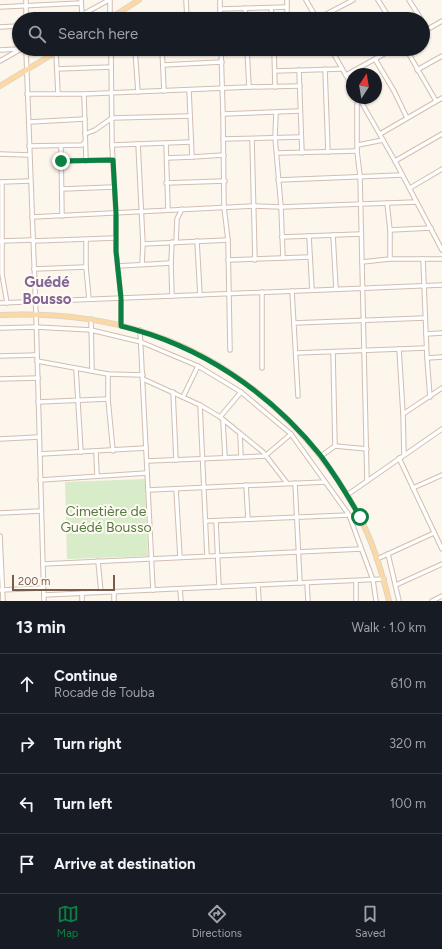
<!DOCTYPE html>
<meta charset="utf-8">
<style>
:root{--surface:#171b24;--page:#242831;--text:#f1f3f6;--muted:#9ea1a6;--line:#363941;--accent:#0b8043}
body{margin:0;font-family:Figtree,sans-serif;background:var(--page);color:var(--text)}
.compass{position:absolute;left:346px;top:68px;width:36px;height:36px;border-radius:50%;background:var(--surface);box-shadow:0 1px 3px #0004;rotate:12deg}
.scale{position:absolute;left:12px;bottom:10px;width:103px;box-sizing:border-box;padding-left:4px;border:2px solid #7a5c4d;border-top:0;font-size:11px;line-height:14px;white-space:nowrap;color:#7a5c4d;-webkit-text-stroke:3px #fffaf3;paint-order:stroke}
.stop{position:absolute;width:12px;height:12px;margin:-9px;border:3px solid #0b8043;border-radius:50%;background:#fff}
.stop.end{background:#0b8043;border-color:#fff;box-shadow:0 1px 4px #0008}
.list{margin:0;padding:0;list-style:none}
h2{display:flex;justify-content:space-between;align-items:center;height:52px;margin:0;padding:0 16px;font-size:17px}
h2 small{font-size:13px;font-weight:400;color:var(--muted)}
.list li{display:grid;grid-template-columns:26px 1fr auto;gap:12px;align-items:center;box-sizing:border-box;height:60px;padding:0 16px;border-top:1px solid var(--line)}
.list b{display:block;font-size:15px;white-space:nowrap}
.list p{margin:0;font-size:13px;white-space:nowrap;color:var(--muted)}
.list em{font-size:13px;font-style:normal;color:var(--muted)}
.icon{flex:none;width:22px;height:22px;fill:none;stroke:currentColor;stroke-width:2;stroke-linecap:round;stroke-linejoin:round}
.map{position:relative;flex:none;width:442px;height:601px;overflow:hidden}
.search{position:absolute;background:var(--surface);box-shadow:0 1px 3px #0004;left:12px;right:12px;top:12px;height:44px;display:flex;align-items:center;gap:10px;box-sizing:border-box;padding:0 14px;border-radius:22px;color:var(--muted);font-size:15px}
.sheet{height:292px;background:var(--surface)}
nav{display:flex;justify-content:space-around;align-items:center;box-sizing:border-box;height:56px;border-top:1px solid var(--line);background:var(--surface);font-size:11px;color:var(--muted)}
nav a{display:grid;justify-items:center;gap:2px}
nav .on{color:var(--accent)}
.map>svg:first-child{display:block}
</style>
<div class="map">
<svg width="442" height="601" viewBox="0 0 442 601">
<rect width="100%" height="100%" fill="#fdf6ec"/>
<path fill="#d8ecc9" d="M145 479 148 556 67 559 65 482Z"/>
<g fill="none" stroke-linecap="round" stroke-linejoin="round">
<defs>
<g id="minor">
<path d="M26 0V19"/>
<path d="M81 0 82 14"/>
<path d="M110 0V19"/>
<path d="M186 0 187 19"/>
<path d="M220 0V19"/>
<path d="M287 0V19"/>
<path d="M306 0 317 19"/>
<path d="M378 0 390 19"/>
<path d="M409 0 421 19"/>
<path d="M0 7 81 3"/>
<path d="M245 8 246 19"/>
<path d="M271 8 272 19"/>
<path d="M220 9 287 7"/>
<path d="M113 17 187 16"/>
<path d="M74 19 109 0"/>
<path d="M317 19 353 0"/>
<path d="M423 23 427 30"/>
<path d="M0 27 19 26"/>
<path d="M423 32 442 21"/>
<path d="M26 49 36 315 44 601"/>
<path d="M111 49 112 145 116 213V251L121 298V326"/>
<path d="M135 49 138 92"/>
<path d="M162 49 164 91"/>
<path d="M221 49 223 114 224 207 228 240 230 350"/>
<path d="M247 49 249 87"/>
<path d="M274 49 275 87"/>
<path d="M331 49 352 86"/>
<path d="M406 49 436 101"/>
<path d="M0 50 19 49"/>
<path d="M274 50 282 49"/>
<path d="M56 52 58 94"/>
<path d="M375 59 394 91 407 118"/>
<path d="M0 61 21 49"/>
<path d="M163 65 222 62"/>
<path d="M57 69 111 67"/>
<path d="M325 69 328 152"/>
<path d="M299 70 302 153"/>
<path d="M417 70 442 56"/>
<path d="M275 71 342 69"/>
<path d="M346 75 393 49"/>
<path d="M189 90 192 157 224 155"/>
<path d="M27 94H84L249 87 300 86"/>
<path d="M84 94 86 161"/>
<path d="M359 98 395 161 442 250"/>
<path d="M359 99 357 104V151L360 176 367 481"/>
<path d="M276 113 275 137 281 207 283 258"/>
<path d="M223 114 300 111"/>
<path d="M29 122 85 119"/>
<path d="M85 134 95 130 112 118 190 116"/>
<path d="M380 134 442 98"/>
<path d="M223 139 301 137"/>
<path d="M252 139 255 260"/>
<path d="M166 143 168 210"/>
<path d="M138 144 143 244 142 264"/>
<path d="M112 145 191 142"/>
<path d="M358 145 383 140"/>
<path d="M29 146 82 145 84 143"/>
<path d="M61 146 62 216"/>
<path d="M277 153 357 151"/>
<path d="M0 154 29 155"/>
<path d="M167 158 192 157"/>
<path d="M61 161 113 160"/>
<path d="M395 161 442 134"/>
<path d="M278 180 402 175"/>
<path d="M1 182 30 181"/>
<path d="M2 182V274L7 303"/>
<path d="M166 183 225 181"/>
<path d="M410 188 442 169"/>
<path d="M62 189 114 187"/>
<path d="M387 203 390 230V259"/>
<path d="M32 217 254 206 281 207 416 202"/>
<path d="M390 230 431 228"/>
<path d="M333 235 336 289"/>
<path d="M309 236 312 290"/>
<path d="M282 237 361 234"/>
<path d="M86 240V267L89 299"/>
<path d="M0 241 33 240"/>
<path d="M33 241 116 238"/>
<path d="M197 241 200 295"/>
<path d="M172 242 171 263 172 296"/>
<path d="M176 242 177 219 182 209"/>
<path d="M143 244 228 240"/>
<path d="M423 259 427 358 430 397"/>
<path d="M228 260 310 257"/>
<path d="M362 262 390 259H442"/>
<path d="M118 266 171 263"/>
<path d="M34 269 86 267"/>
<path d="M292 291 298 396"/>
<path d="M0 303 442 285"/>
<path d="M91 319 92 371"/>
<path d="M294 323 425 318"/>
<path d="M0 328 36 327 91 330 141 342 198 366 241 392 291 434 349 515 373 580 376 601"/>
<path d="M140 330 153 590"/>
<path d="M426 334 442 333"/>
<path d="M399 349 403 414 404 455"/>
<path d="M333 352 335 446"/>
<path d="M296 353 426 348"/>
<path d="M0 356 37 355"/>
<path d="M427 358 442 357"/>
<path d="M37 361 108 374 143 375"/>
<path d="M262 368V292"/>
<path d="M76 369 81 452"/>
<path d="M108 374V399L113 451"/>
<path d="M0 379 38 378"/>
<path d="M143 379 200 405 220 417 263 452 287 483"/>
<path d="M173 392 176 460"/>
<path d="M183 397 198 366"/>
<path d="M38 402 108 399"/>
<path d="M200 405 207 556"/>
<path d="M403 414 442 388"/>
<path d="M220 417 241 392"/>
<path d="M223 421 225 457"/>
<path d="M240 434 241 457"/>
<path d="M0 439 39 437"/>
<path d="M96 452 97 476"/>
<path d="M40 454 146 448"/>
<path d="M321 456 335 446 367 449"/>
<path d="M399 458 442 549"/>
<path d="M147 461 265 456 291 434"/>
<path d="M40 480 147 473"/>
<path d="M295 483 300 583"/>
<path d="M246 485 248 519"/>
<path d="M413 488 442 475"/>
<path d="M176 489 180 557"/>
<path d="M148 490 325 482"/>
<path d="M347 495 442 429"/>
<path d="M0 513 41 511"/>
<path d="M206 521 349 515"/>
<path d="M216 521 219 587"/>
<path d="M0 536 3 601"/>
<path d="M388 554 399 601"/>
<path d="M377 559 434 533"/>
<path d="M98 561 101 592"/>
<path d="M43 564 361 549"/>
<path d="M356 581V601"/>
<path d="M307 583 308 601"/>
<path d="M258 585 259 601"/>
<path d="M396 585 442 564"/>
<path d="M180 589 181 601"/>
<path d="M1 590 43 588"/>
<path d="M114 592V601"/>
<path d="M82 593V601"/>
<path d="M44 595 384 579"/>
<path d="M432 601 442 596"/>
</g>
<g id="major">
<path d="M109 19 139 0"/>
<path d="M0 86 61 49"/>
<path d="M0 315C48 313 95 317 141 331 234 358 314 430 359 516 373 542 382 572 389 601"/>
</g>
</defs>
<use href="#minor" stroke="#d1beb0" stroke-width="5.5"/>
<use href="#major" stroke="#dad1cd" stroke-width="6"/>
<use href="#minor" stroke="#fff" stroke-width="3.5"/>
<use href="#major" stroke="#fbd9a5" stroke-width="4.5"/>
</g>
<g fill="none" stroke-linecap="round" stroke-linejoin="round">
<path stroke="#0b8043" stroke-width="5" d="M61 161 113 160 116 213V251L121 298V326C200 345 270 392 321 456 335 475 348 496 360 517"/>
</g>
<g text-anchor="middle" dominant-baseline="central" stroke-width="4" stroke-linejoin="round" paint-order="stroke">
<g font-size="14" fill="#537a41" stroke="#fffaf3">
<text x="106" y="511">Cimetière de<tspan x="106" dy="16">Guédé Bousso</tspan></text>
</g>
<g font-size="15" font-weight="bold" fill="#846695" stroke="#fffaf3">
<text x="47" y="282">Guédé<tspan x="47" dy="17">Bousso</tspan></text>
</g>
</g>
</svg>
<svg class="compass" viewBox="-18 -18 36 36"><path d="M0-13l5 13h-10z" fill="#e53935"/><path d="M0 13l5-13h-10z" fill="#9ea1a6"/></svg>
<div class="scale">200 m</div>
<div class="stop" style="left:360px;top:517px"></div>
<div class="stop end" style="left:61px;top:161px"></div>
<div class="search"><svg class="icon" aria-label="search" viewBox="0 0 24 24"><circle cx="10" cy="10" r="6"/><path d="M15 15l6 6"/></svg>Search here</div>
</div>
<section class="sheet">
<h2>13 min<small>Walk · 1.0 km</small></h2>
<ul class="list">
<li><svg class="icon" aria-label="ahead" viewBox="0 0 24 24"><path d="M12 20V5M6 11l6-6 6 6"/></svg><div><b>Continue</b><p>Rocade de Touba</p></div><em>610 m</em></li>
<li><svg class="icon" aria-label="right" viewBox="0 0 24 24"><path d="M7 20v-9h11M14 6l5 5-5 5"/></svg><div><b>Turn right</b></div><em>320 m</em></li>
<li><svg class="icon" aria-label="left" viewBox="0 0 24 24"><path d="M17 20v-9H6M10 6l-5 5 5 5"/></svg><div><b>Turn left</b></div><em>100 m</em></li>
<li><svg class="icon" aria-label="arrive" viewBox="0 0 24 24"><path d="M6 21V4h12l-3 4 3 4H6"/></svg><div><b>Arrive at destination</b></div></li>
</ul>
</section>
<nav>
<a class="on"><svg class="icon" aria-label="map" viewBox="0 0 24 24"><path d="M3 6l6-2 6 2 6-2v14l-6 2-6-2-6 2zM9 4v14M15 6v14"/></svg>Map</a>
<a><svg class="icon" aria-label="directions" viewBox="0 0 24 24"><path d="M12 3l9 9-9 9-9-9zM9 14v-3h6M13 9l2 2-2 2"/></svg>Directions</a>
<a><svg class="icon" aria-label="saved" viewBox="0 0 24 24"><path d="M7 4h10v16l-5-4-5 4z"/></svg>Saved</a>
</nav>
